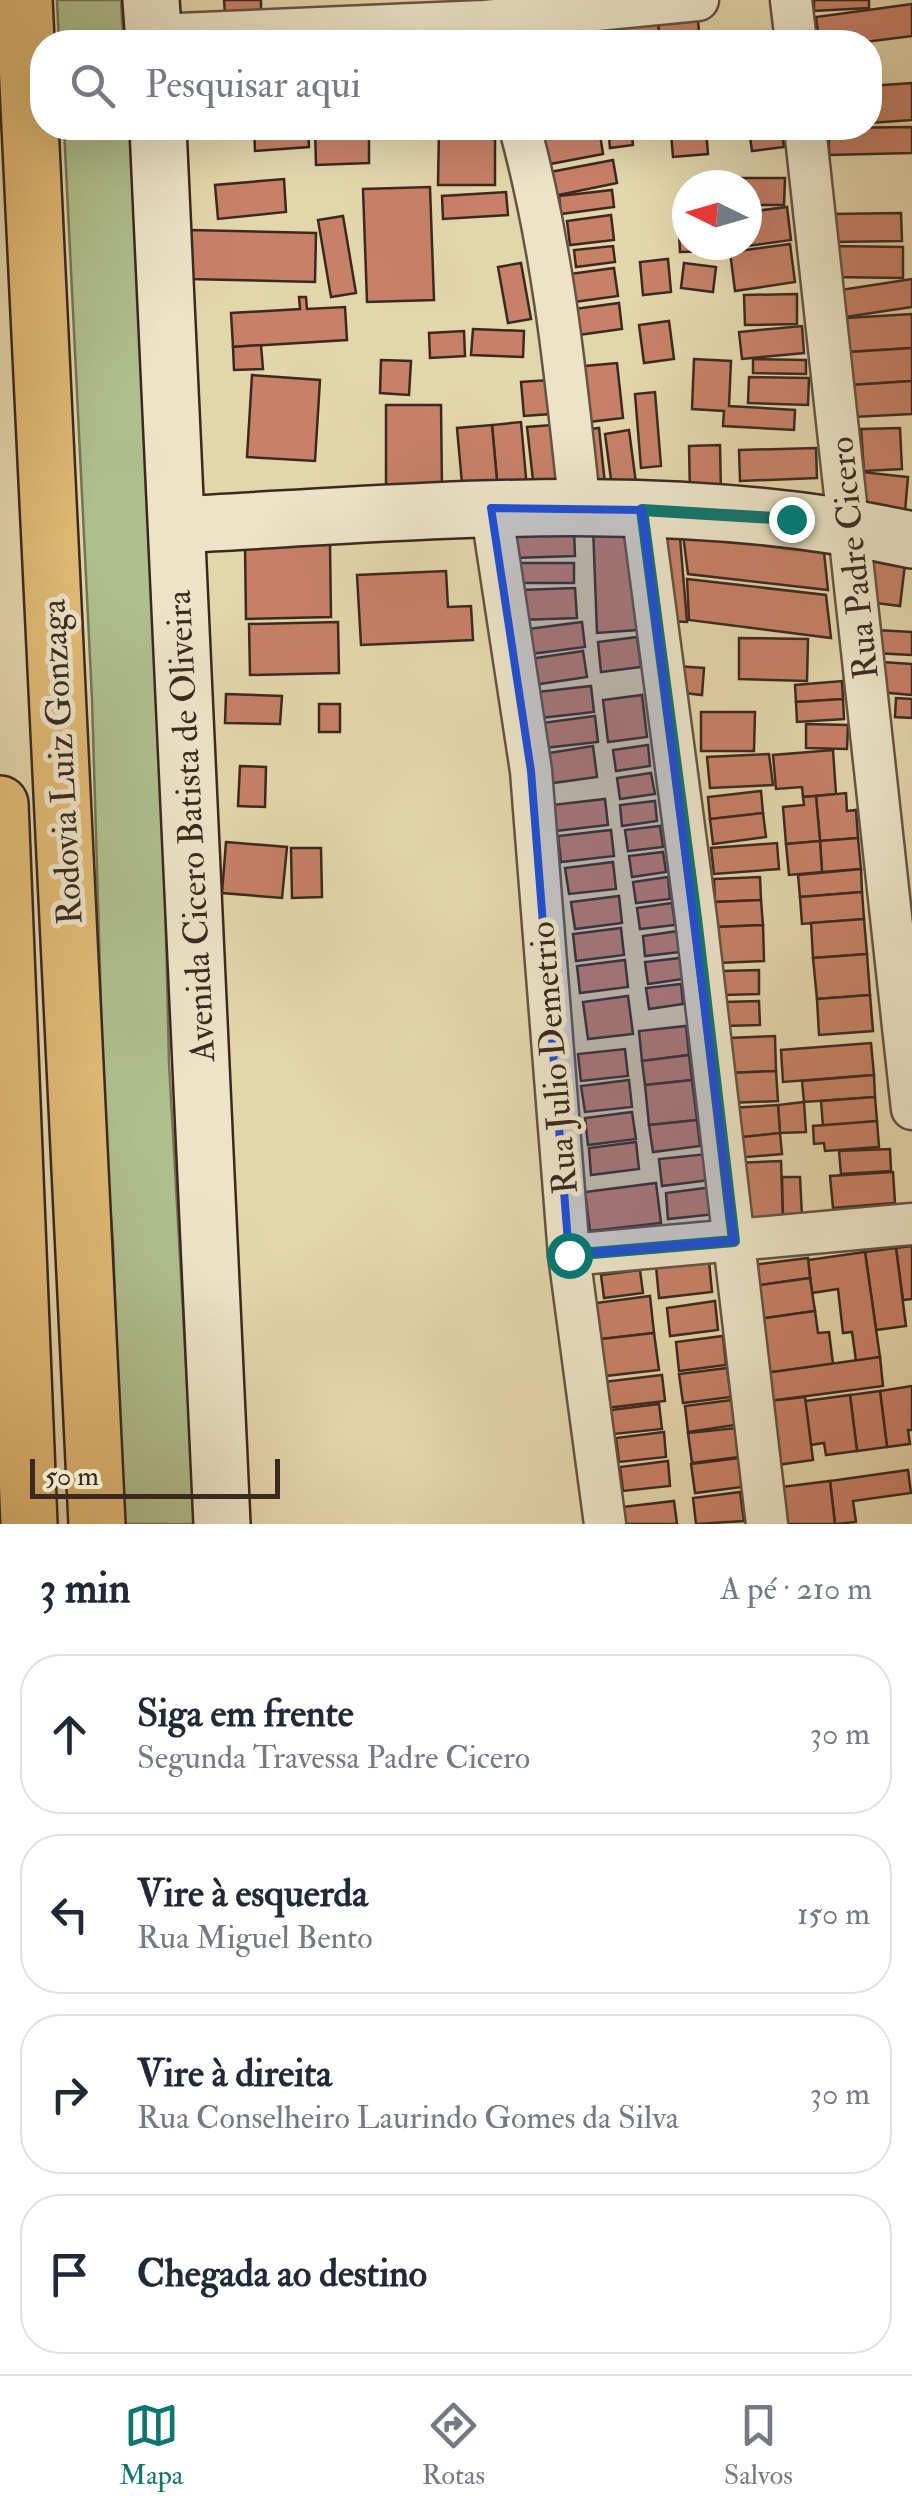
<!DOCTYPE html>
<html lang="pt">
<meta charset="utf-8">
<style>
:root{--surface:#fff;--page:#f2f2f3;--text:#1f2937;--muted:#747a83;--line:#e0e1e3;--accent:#0f766e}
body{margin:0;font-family:"IM FELL Double Pica",serif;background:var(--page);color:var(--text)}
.compass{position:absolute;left:672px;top:170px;width:90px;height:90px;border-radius:50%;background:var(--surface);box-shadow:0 10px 40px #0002;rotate:275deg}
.scale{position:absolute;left:30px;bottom:25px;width:250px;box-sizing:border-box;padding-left:10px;border:5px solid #3b2920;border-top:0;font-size:28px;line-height:35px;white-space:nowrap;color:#3b2920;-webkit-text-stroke:8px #ede4c8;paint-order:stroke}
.stop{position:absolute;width:30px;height:30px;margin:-22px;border:8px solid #0f766e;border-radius:50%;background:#fff}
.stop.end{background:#0f766e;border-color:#fff;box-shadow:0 2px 10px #0008}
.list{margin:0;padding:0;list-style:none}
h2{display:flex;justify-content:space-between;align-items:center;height:130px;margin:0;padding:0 40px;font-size:42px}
h2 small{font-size:32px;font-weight:400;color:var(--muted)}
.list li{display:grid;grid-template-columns:65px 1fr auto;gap:30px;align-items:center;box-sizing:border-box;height:160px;margin:0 20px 20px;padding:0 20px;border:2px solid var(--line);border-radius:40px}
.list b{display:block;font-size:38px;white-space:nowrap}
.list p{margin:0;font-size:32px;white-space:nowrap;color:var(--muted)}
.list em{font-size:32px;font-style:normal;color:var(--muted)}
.icon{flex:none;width:55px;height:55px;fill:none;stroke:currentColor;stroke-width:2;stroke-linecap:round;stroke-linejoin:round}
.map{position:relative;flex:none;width:912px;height:1524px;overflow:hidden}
.search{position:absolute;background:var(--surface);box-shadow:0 10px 40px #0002;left:30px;right:30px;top:30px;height:110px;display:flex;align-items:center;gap:25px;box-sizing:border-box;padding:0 35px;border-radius:40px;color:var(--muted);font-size:38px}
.sheet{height:850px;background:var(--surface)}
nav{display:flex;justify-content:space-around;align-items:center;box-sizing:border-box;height:140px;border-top:2px solid var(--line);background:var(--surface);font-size:28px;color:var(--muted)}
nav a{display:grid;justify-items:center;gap:5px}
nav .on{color:var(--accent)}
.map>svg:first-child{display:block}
</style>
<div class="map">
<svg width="912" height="1524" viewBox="0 0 912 1524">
<rect width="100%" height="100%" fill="#e4d6ab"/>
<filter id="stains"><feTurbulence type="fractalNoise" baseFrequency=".002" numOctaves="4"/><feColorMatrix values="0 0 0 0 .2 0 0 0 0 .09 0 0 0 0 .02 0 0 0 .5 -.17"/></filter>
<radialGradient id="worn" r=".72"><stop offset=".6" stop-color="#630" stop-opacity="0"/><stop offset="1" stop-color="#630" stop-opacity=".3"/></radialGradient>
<g fill="#afbf8d" stroke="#757456" stroke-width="2.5">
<path d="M57 0H121L123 42H59Z"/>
<path d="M64 128H129L142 311 162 762 169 1063 195 1524H123L113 1242 105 1141 92 699Z"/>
</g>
<g fill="#c78167" stroke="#3b2920" stroke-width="2.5">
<path d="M224 0H261V11L225 14Z"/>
<path d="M814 0H869V8L814 11Z"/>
<path d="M912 4V36L865 42H819L816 17Z"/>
<path d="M698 21 700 42H660L658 24Z"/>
<path d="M658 24 660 42H615L614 28Z"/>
<path d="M568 33 570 42H520Z"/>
<path d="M912 83V120L870 123V86Z"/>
<path d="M912 127V153L829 155V128Z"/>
<path d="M254 128H308L309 147 255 151Z"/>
<path d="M315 128H369V163L316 165Z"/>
<path d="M439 128H495V185H438Z"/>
<path d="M538 128H599L603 154 545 165Z"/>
<path d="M608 128H631L633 145 610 148Z"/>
<path d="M781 128 784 147 752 151 749 130Z"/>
<path d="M706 129 708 154 673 157 671 133Z"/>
<path d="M613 160 617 183 549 197 545 173Z"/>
<path d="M713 178H785L784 205H747V185H713Z"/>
<path d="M284 179 286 212 218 219 215 185Z"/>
<path d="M430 187 434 300 367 302 363 189Z"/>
<path d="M612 190 614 207 561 214 559 196Z"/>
<path d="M506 192 508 215 443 219 442 196Z"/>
<path d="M787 207 791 240 725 249 724 245H747V212Z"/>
<path d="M678 211H687V245H720V251L680 252Z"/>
<path d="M901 213 902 241 832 242 831 214Z"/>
<path d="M611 215 614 240 570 245 567 221Z"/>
<path d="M343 216 356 293 331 297 318 220Z"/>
<path d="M190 230 316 233 315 282 189 279Z"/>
<path d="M790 244 795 282 735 291 730 252Z"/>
<path d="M613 246 615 262 576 267 574 250Z"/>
<path d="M831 246 903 247V278L830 277Z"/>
<path d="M668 259 671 292 643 295 640 262Z"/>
<path d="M521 263 531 319 508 323 498 267Z"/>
<path d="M684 263 716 267 713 292 681 288Z"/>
<path d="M614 268 618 296 574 302 570 274Z"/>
<path d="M912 279V307L838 318 834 291Z"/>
<path d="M797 294V324L745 325 744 295Z"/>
<path d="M299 297H306L307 309 345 307 347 340 233 347 231 313 300 309Z"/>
<path d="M619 303 622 329 578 335 574 309Z"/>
<path d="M912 314V348L849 352 847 318Z"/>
<path d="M669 321 674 359 644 363 639 325Z"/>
<path d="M802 326 804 353 742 359 739 332Z"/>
<path d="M473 329 524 331 523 357 471 355Z"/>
<path d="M464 331 465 356 430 358 429 333Z"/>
<path d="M261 345 263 369 234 370 233 347Z"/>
<path d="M912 348V381L851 385 849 352Z"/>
<path d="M694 359 731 361 729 406 795 410 794 430 723 426 724 411 692 409Z"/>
<path d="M753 359 806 360V374L753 373Z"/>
<path d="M381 360 411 361 409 395 380 393Z"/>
<path d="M617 363 623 418 580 423 574 367Z"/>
<path d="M252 375 320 380 315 461 247 457Z"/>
<path d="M749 377 809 378 808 405 748 403Z"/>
<path d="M549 380 551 414 524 416 521 382Z"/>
<path d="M912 381V414L853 417 851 385Z"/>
<path d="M655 392 661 466 641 468 635 394Z"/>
<path d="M386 405H441L442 490 386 491Z"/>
<path d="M521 422 527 489 498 492 492 425Z"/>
<path d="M492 425 498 492 463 495 457 428Z"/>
<path d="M552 425 558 486 534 489 527 427Z"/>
<path d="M599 428 605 484 588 486 582 430Z"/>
<path d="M900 428 902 469 864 471 861 429Z"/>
<path d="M629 430 636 483 612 487 605 434Z"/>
<path d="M720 445 721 493 690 494 689 446Z"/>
<path d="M816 448 817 478 740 481 739 450Z"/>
<path d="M862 472 908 477 904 523 857 518Z"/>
<path d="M657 525 679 526 687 622 667 621Z"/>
<path d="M593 526H630L637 630 597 633Z"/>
<path d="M682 527 823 543 828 590 688 574Z"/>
<path d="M574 530 575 556 514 558 513 532Z"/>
<path d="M330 544 331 617 246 619 245 545Z"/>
<path d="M873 560 905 564 900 606 868 602Z"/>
<rect x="519" y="563" width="55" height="20"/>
<path d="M446 571 448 607 471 606 473 640 361 645 357 575Z"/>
<path d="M687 579 826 595 831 638 689 620Z"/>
<path d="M575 588 577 618 521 620 520 590Z"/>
<path d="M338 622 339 673 250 675 249 624Z"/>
<path d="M582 622 585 647 531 654 528 629Z"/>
<path d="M876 630 912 632V655L874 653Z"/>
<path d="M637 637 641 667 601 672 598 642Z"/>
<path d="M739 638 808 639 807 681 739 679Z"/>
<path d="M583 651 587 677 533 685 529 659Z"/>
<path d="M882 662 912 664V695L879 692Z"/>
<path d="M676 666 704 668 702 695 674 692Z"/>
<path d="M842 681 843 699 796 702 795 685Z"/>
<path d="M591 686 594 712 540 718 537 692Z"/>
<path d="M226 694 282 696 280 724 225 723Z"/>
<path d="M642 695 647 737 608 742 603 700Z"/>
<path d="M896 698 912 699V718L895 717Z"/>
<path d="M843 699 844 719 797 722 796 702Z"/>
<rect x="319" y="704" width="21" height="28"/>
<path d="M701 712H755L754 751H701Z"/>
<path d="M595 716 598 742 544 748 542 723Z"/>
<path d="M806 724 848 725 847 749 806 748Z"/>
<path d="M648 745 650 766 616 771 613 750Z"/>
<path d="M593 746 597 777 553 783 549 753Z"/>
<path d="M833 750 836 794 803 797 802 787 776 789 773 755Z"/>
<path d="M769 754 773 785 710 788 707 757Z"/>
<path d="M240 766 266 767 265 807 238 806Z"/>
<path d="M651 773 655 794 620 799 617 778Z"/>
<path d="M761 791 763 813 710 819 708 797Z"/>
<path d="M846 793 847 811 856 810 858 838 820 841 816 796Z"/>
<path d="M816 796 820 841 786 844 783 807 804 805 803 797Z"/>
<path d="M605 799 608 825 555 831 552 805Z"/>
<path d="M655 801 657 821 622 826 620 805Z"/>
<path d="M763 813 766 837 713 844 710 819Z"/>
<path d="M660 826 663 847 628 851 625 830Z"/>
<path d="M611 830 614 856 561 862 558 836Z"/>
<path d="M858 838 861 869 822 872 820 841Z"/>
<path d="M820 841 822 872 789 875 786 844Z"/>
<path d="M226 842 287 847 282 898 222 893Z"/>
<path d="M777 843 779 869 714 874 711 848Z"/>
<path d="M291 848H321L322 897 292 898Z"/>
<path d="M663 852 666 872 632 877 629 856Z"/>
<path d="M613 862 616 889 569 894 565 868Z"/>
<path d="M861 869 862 892 800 897 798 875Z"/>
<path d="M668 877 670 899 636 903 633 882Z"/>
<path d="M760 877 761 900 715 902 714 879Z"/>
<path d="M862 892 864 919 802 924 800 897Z"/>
<path d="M619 896 622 923 575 929 571 902Z"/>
<path d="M761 900 763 925 716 927 715 902Z"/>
<path d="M672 903 675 925 640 929 637 908Z"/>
<path d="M864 919 867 954 813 958 811 923Z"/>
<path d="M763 925 764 961 718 963 716 927Z"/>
<path d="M621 928 624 955 576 961 573 934Z"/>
<path d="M678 931 680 952 645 956 643 936Z"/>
<path d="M867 954 870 995 817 999 813 958Z"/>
<path d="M680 958 683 979 648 984 645 962Z"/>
<path d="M625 960 628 987 580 993 577 966Z"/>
<path d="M759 970V994L724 995 723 971Z"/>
<path d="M681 984 683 1004 649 1009 646 988Z"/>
<path d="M870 995 873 1031 819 1035 817 999Z"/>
<path d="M628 996 633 1034 588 1039 583 1002Z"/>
<path d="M759 1001 760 1025 724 1026V1002Z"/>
<path d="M686 1026 689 1055 642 1061 639 1031Z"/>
<path d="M775 1036 776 1071 729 1073 728 1038Z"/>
<path d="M871 1043 874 1075 783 1082 781 1050Z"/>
<path d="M625 1049 628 1076 581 1081 578 1054Z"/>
<path d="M689 1055 692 1080 645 1085 642 1061Z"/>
<path d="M776 1071 778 1101 730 1103 729 1073Z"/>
<path d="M874 1075 875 1097 804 1102 802 1081Z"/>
<path d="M629 1080 632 1107 585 1112 581 1086Z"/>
<path d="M692 1080 697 1120 649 1125 645 1085Z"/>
<path d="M875 1097 877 1121 823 1126 821 1101Z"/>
<path d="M804 1102 806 1132 780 1133 778 1105Z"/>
<path d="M778 1105 780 1133 733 1138 731 1108Z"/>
<path d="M632 1112 636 1139 588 1145 585 1118Z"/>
<path d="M697 1120 700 1146 653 1152 649 1125Z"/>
<path d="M877 1121 879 1147 825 1151 824 1143 814 1144 813 1126Z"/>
<path d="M780 1133 782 1154 735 1158 733 1138Z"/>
<path d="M636 1142 639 1169 591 1175 589 1148Z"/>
<path d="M890 1149 891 1171 841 1174 839 1151Z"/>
<path d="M707 1154 710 1180 662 1186 659 1159Z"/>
<path d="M781 1161 783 1217 737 1218 735 1163Z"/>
<path d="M893 1172 895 1203 833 1208 830 1176Z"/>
<path d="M782 1177H800L802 1216 783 1217Z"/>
<path d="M656 1183 661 1223 590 1231 585 1192Z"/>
<path d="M713 1187 716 1214 668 1219 666 1193Z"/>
<path d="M912 1246V1299L903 1300 896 1248Z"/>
<path d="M896 1248 906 1326 876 1330 865 1252Z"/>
<path d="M865 1252 880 1357 856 1361 852 1332 843 1333 838 1289 812 1293 808 1260Z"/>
<path d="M808 1258 810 1278 753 1286 751 1265Z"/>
<path d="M709 1261 712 1292 659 1298 656 1266Z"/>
<path d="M640 1270 643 1293 604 1298 601 1275Z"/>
<path d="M810 1278 815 1311 758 1319 753 1286Z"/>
<path d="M650 1296 654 1333 601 1339 596 1303Z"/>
<path d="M715 1301 718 1330 670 1336 667 1308Z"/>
<path d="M815 1311 818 1333 829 1332 833 1364 765 1373 758 1319Z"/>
<path d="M654 1333 659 1370 605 1376 601 1339Z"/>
<path d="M723 1336 726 1365 679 1371 676 1342Z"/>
<path d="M880 1357 883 1386 769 1401 765 1373Z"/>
<path d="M727 1368 731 1397 683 1403 679 1374Z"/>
<path d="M662 1375 665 1401 606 1408 603 1382Z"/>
<path d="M912 1386V1430H908L910 1444 887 1447 880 1391Z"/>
<path d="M880 1391 887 1447 857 1451 850 1395Z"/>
<path d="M850 1395 857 1451 826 1455 824 1443 810 1445 805 1401Z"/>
<path d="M805 1397 813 1460 777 1465 769 1401Z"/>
<path d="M732 1400 735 1425 688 1432 685 1406Z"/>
<path d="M659 1404 662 1429 614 1434 611 1410Z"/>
<path d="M736 1428 739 1457 692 1463 688 1433Z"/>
<path d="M664 1432 666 1457 619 1462 616 1438Z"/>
<path d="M739 1458 742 1487 695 1493 691 1464Z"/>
<path d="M668 1461 670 1486 623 1491 620 1467Z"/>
<path d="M908 1470 911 1493 853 1501 856 1522 835 1524 830 1481Z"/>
<path d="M830 1481 835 1524H786L781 1487Z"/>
<path d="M740 1492 744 1521 696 1524 693 1498Z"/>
<path d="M674 1501 677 1524H623L622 1507Z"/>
</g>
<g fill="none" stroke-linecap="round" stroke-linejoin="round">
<defs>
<g id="street">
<path d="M791 0 796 42"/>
<path d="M154 35 485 21 698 0"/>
<path d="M520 128C554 253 566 380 580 509"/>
<path d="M805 128 912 1109"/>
<path d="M491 508 531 771 569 1255 605 1524"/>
<path d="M642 510 696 918 767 1524"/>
<path d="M569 1255 912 1224"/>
</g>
<g id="secondary">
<path d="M151 0 154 42"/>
<path d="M158 128 222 1524"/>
<path d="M177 525C420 512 672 487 912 540"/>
</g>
<g id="highway">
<path d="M24 0 97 1524"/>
<path d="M0 804 29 1524"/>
</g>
</defs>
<use href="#street" stroke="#655443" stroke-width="45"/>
<use href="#secondary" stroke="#3b2920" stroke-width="60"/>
<use href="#highway" stroke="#3b2920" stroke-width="60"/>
<use href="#street" stroke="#ede4c8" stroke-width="40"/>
<use href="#secondary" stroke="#ede4c8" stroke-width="55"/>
<use href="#highway" stroke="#e2bb76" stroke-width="55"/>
</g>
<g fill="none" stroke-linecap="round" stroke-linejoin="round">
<path stroke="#0f766e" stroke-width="12" d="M569 1255 734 1241 696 918 642 510 791 519"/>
</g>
<path fill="#1d4ed8" fill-opacity="0.2" stroke="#1d4ed8" stroke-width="8" stroke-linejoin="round" d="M491 508 642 510 734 1241 569 1255 531 771Z"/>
<g text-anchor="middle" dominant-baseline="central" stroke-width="10" stroke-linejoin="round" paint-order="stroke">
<g font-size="35" fill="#3b2920" stroke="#ede4c8">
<text transform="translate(854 558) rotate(-96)">Rua Padre Cicero</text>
<text transform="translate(62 762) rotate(-93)">Rodovia Luiz Gonzaga</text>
<text transform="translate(191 826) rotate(-93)">Avenida Cicero Batista de Oliveira</text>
<text transform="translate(554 1058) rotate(-95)">Rua Julio Demetrio</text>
</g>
</g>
<rect width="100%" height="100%" filter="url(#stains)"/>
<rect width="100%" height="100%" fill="url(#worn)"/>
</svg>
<svg class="compass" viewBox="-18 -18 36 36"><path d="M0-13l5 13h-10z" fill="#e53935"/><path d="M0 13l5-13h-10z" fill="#747a83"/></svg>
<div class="scale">50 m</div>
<div class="stop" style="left:569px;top:1255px"></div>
<div class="stop end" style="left:791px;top:519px"></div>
<div class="search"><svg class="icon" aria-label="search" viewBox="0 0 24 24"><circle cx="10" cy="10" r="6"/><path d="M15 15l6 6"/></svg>Pesquisar aqui</div>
</div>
<section class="sheet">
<h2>3 min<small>A pé · 210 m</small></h2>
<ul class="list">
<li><svg class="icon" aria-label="ahead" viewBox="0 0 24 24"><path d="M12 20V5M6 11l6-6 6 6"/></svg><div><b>Siga em frente</b><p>Segunda Travessa Padre Cicero</p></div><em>30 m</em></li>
<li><svg class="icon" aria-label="left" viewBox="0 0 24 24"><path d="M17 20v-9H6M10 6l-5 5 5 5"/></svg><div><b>Vire à esquerda</b><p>Rua Miguel Bento</p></div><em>150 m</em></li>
<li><svg class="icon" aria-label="right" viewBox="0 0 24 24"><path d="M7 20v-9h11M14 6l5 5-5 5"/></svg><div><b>Vire à direita</b><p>Rua Conselheiro Laurindo Gomes da Silva</p></div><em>30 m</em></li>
<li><svg class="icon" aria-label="arrive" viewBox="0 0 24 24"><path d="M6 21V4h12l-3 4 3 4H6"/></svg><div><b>Chegada ao destino</b></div></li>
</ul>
</section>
<nav>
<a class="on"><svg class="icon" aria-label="map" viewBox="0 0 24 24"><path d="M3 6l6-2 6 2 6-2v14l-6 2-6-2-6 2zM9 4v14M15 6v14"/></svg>Mapa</a>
<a><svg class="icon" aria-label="directions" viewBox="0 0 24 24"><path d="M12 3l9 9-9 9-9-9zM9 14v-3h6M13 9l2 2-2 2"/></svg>Rotas</a>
<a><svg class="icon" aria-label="saved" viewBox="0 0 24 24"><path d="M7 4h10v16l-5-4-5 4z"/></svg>Salvos</a>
</nav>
